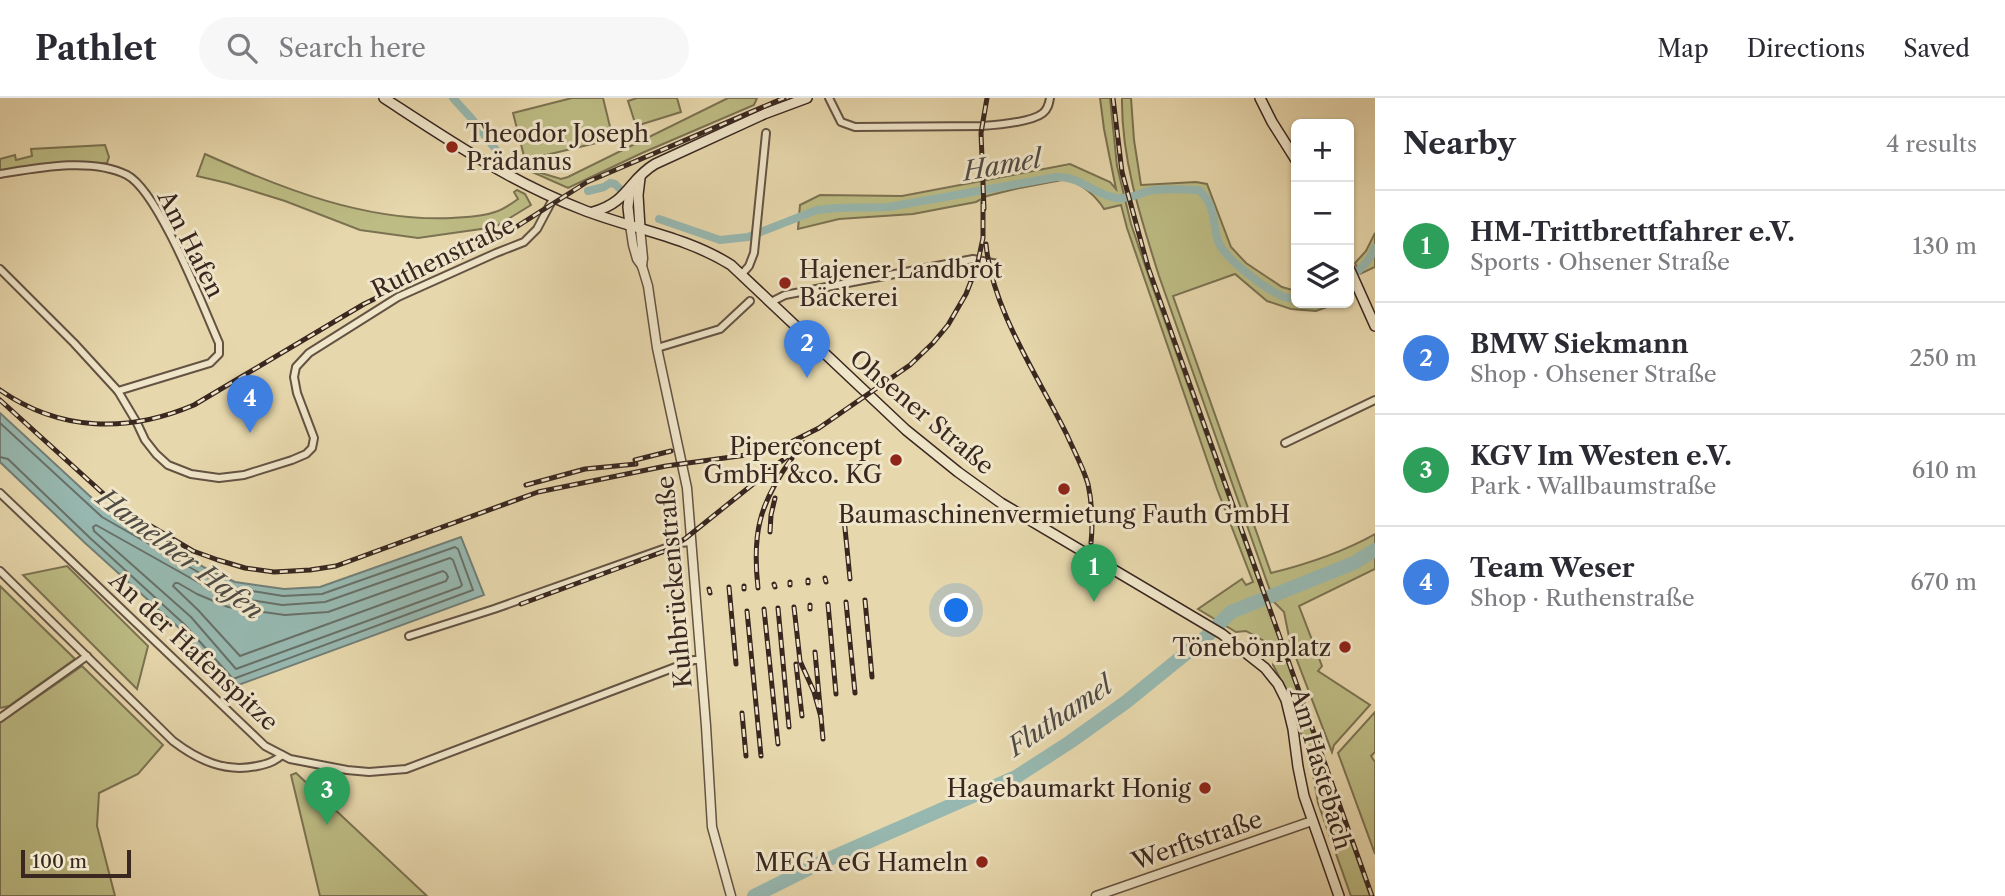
<!DOCTYPE html>
<meta charset="utf-8">
<style>
:root{--surface:#fff;--page:#f7f7f7;--text:#2b2b33;--muted:#7c7c81;--line:#e1e1e2;--accent:#0b8043}
body{margin:0;font-family:"Libre Caslon Text",serif;background:var(--page);color:var(--text)}
.controls{position:absolute;right:21px;top:21px;display:grid;overflow:hidden;border-radius:10px;box-shadow:0 2px 5px #0004}
.controls button{width:63px;height:63px;display:grid;place-items:center;padding:0;border:0;border-bottom:2px solid var(--line);background:var(--surface);color:var(--text);font:35px sans-serif}
.scale{position:absolute;left:21px;bottom:18px;width:110px;box-sizing:border-box;padding-left:7px;border:4px solid #392720;border-top:0;font-size:19px;line-height:24px;white-space:nowrap;color:#392720;-webkit-text-stroke:5px #efe5c9;paint-order:stroke}
.you{position:absolute;left:957px;top:513px;width:24px;height:24px;margin:-18px;border:5px solid #fff;border-radius:50%;background:#1a73e8;box-shadow:0 0 0 10px #1a73e833}
.badge{display:grid;place-items:center;width:46px;height:46px;border-radius:50%;background:var(--accent);color:#fff;font-size:23px;font-weight:700}
.pin{position:absolute;translate:-50% -58px;filter:drop-shadow(0 2px 4px #0008)}
.pin::after{content:'';position:absolute;top:37px;width:24px;height:21px;background:inherit;clip-path:polygon(0 0,100% 0,50% 100%)}
.list{margin:0;padding:0;list-style:none}
h2{display:flex;justify-content:space-between;align-items:center;height:91px;margin:0;padding:0 28px;font-size:30px}
h2 small{font-size:23px;font-weight:400;color:var(--muted)}
.list li{display:grid;grid-template-columns:46px 1fr auto;gap:21px;align-items:center;box-sizing:border-box;height:112px;padding:0 28px;border-top:2px solid var(--line)}
.list b{display:block;font-size:26px;white-space:nowrap}
.list p{margin:0;font-size:23px;white-space:nowrap;color:var(--muted)}
.list em{font-size:23px;font-style:normal;color:var(--muted)}
.icon{flex:none;width:38px;height:38px;fill:none;stroke:currentColor;stroke-width:2;stroke-linecap:round;stroke-linejoin:round}
.map{position:relative;flex:none;width:1375px;height:798px;overflow:hidden}
header{display:flex;align-items:center;gap:42px;box-sizing:border-box;height:98px;padding:0 35px;background:var(--surface);border-bottom:2px solid var(--line)}
header strong{font-size:33px}
nav{display:flex;gap:38px;margin-inline-start:auto;font-size:24px}
.search{width:490px;height:63px;background:var(--page);display:flex;align-items:center;gap:18px;box-sizing:border-box;padding:0 24px;border-radius:38px;color:var(--muted);font-size:26px}
main{display:flex}
aside{flex:1;background:var(--surface)}
.map>svg:first-child{display:block}
</style>
<header>
<strong>Pathlet</strong>
<div class="search"><svg class="icon" aria-label="search" viewBox="0 0 24 24"><circle cx="10" cy="10" r="6"/><path d="M15 15l6 6"/></svg>Search here</div>
<nav><a>Map</a><a>Directions</a><a>Saved</a></nav>
</header>
<main>
<div class="map">
<svg width="1375" height="798" viewBox="0 0 1375 798">
<rect width="100%" height="100%" fill="#e7d7ac"/>
<filter id="stains"><feTurbulence type="fractalNoise" baseFrequency=".00286" numOctaves="4"/><feColorMatrix values="0 0 0 0 .2 0 0 0 0 .09 0 0 0 0 .02 0 0 0 .5 -.17"/></filter>
<radialGradient id="worn" r=".72"><stop offset=".6" stop-color="#630" stop-opacity="0"/><stop offset="1" stop-color="#630" stop-opacity=".3"/></radialGradient>
<g fill="#bdbc84" stroke="#7b7252" stroke-width="2">
<path d="M572 0H603L613 41 525 62 513 15Z"/>
<path d="M637 0H677L681 14 636 28 628 3Z"/>
<path d="M728 0H757L754 7 642 55 568 90 521 69 561 81 568 79Z"/>
<path d="M1100 0H1110L1117 68 1131 126 1150 182 1283 552 1370 798H1351L1318 705 1309 653 1300 633 1292 603 1273 567 1277 554 1273 548 1246 533 1236 534 1198 511 1242 481 1246 487 1253 484 1217 391 1127 130 1121 107 1104 111C1096 98 1082 86 1067 81L1015 91 987 98 976 104 913 116 839 121 798 131 800 107 820 97 902 98 1070 66 1110 84 1116 91 1104 31Z"/>
<path d="M1122 0H1131L1134 42 1141 87 1196 84 1207 86 1231 149 1246 165 1282 189 1296 193V205H1338L1316 213 1291 211 1267 203 1235 176 1173 198 1271 475C1307 466 1343 454 1375 436V471L1299 508 1322 568 1318 573 1370 607 1334 647 1332 654 1290 544 1284 514 1274 504 1159 178C1141 121 1121 60 1122 0Z"/>
<path d="M105 47 109 59 107 65 50 66 0 73V61L15 57 16 62 32 58 31 51Z"/>
<path d="M205 56C283 91 366 124 452 120 467 119 481 119 495 114 503 112 511 106 518 101L514 94 517 92 525 96 531 107 495 129 418 140 360 132 285 103 227 85 197 78Z"/>
<path d="M1375 135V169L1360 176 1355 165 1366 153Z"/>
<path d="M67 468 148 548 137 591 23 477Z"/>
<path d="M0 488 75 561 9 608 0 610Z"/>
<path d="M82 568 163 647 138 676 99 695 97 728 115 798H0V625Z"/>
<path d="M1375 614V654L1371 658 1375 664V756L1338 655Z"/>
<path d="M296 675 427 798H320L291 677Z"/>
</g>
<path fill="#97b8b0" stroke="#717e76" stroke-width="2" d="M0 315 106 413 209 472 235 484 284 491 320 489 461 439 484 497 230 590 179 530 84 444 0 364Z"/>
<g fill="none" stroke-linecap="round" stroke-linejoin="round">
<g stroke="#687068" stroke-width="2">
<path d="M0 325 102 419 205 478 233 490 283 498 322 496 455 449 458 451 473 492 233 581 184 526 89 439 8 361 0 359"/>
<path d="M96 427 203 487 231 499 282 507 325 504 450 460 453 462 462 487 460 489 236 571 191 519 94 433 93 429Z"/>
<path d="M443 473 446 475 448 479 446 483 240 558 198 512 173 488 175 485H178L197 496 228 509 285 517 328 514Z"/>
</g>
<g stroke="#97b8b0" stroke-width="8">
<path d="M453 0 472 21 500 57"/>
<path d="M588 93 604 89 610 85 615 86 620 91"/>
<path d="M659 121 720 142 748 139 817 112 837 110 889 109 1056 79C1082 78 1093 97 1117 100 1130 102 1143 93 1155 92 1169 90 1185 92 1199 92 1216 108 1212 123 1218 143 1223 159 1264 190 1280 197 1285 200 1291 200 1296 202"/>
<path d="M1349 182C1361 169 1367 167 1375 150"/>
</g>
<path stroke="#97b8b0" stroke-width="14" d="M754 798 822 764 1016 679 1070 644 1126 604 1205 540 1231 514 1354 465 1375 452"/>
<defs>
<g id="minor">
<path d="M829 0 841 24 855 29 981 28C996 27 1032 24 1043 15 1048 11 1049 6 1050 0"/>
<path d="M0 76C37 70 92 59 127 77 159 94 203 209 219 245V256L210 265 118 293"/>
<path d="M0 171 74 245 118 293 137 325 145 342 156 356 168 367 191 376 219 380 244 377 292 362 306 356 312 350 314 340 297 295 294 279 296 269 309 255 398 199 496 155 524 144 537 131 554 99"/>
<path d="M742 176 749 168 754 155 766 35"/>
<path d="M771 204 785 197 973 161 997 166"/>
<path d="M657 250 720 231 750 203"/>
<path d="M1285 345 1375 302"/>
<path d="M0 395 265 648 290 661 347 672 369 674 406 671 694 562H700"/>
<path d="M0 473 173 643C198 662 225 675 257 668 267 666 274 664 282 657"/>
<path d="M409 538 494 511 680 445 691 444"/>
<path d="M0 620 87 558"/>
</g>
<g id="tertiary">
<path d="M630 127 633 147 637 161 642 168 648 188 657 250 687 390 706 628 712 729 731 798"/>
<path d="M640 130 643 160 642 168"/>
<path d="M1096 798 1312 723"/>
</g>
<g id="secondary">
<path d="M384 0C447 41 510 84 581 111 631 131 685 138 731 167L906 332 958 374 1001 405 1222 536 1265 570 1278 586 1286 602 1293 631 1298 669 1304 698 1339 798"/>
<path d="M1260 0 1272 24 1296 62"/>
<path d="M640 80 638 97 640 130"/>
<path d="M630 92 628 109 630 127"/>
<path d="M593 114C629 104 628 82 655 66L764 16 807 0"/>
<path d="M1349 170 1375 228"/>
</g>
</defs>
<use href="#minor" stroke="#645343" stroke-width="10"/>
<use href="#tertiary" stroke="#645343" stroke-width="11"/>
<use href="#secondary" stroke="#392720" stroke-width="12"/>
<use href="#minor" stroke="#efe5c9" stroke-width="6"/>
<use href="#tertiary" stroke="#efe5c9" stroke-width="8"/>
<use href="#secondary" stroke="#efe5c9" stroke-width="9"/>
<defs>
<g id="rail">
<path d="M1113 0 1122 74 1148 169 1372 798"/>
<path d="M984 111 981 35 987 0"/>
<path d="M986 146C992 212 1038 278 1067 337 1074 353 1083 369 1088 386 1092 405 1093 425 1091 445"/>
<path d="M0 292C60 334 128 335 194 307L364 206 494 143 587 84 784 0"/>
<path d="M0 302 117 408 193 453 218 462 245 470 274 474 310 472 336 468 538 394 666 368 761 355 787 346 819 330 910 267 933 245 948 227 966 196 977 168 983 140V104"/>
<path d="M635 362 671 353"/>
<path d="M526 387 585 371 636 366"/>
<path d="M843 410 850 481"/>
<path d="M770 434 771 417 775 400"/>
<path d="M825 480 826 484"/>
<path d="M808 482V485"/>
<path d="M790 484V487"/>
<path d="M774 486 775 489"/>
<path d="M744 488V491"/>
<path d="M729 489 736 566"/>
<path d="M758 490C752 435 759 406 792 360"/>
<path d="M709 491 710 495"/>
<path d="M865 502 872 579"/>
<path d="M846 504 855 595"/>
<path d="M521 506 670 451 686 440 804 345"/>
<path d="M828 506 836 596"/>
<path d="M810 507V511"/>
<path d="M794 509 800 563 814 594 821 619"/>
<path d="M778 510 789 629"/>
<path d="M764 511 778 646"/>
<path d="M747 513 761 658"/>
<path d="M815 554 823 641"/>
<path d="M796 566 802 618"/>
<path d="M742 615 746 658"/>
</g>
</defs>
<use href="#rail" stroke="#392720" stroke-width="5"/>
<use href="#rail" stroke="#efe5c9" stroke-width="2.5" stroke-dasharray="8" stroke-linecap="butt"/>
</g>
<g fill="#8f2418" stroke="#efe5c9" stroke-width="2.5">
<circle cx="452" cy="49" r="7"/>
<circle cx="785" cy="185" r="7"/>
<circle cx="896" cy="362" r="7"/>
<circle cx="1064" cy="391" r="7"/>
<circle cx="1345" cy="549" r="7"/>
<circle cx="1205" cy="690" r="7"/>
<circle cx="982" cy="764" r="7"/>
</g>
<g text-anchor="middle" dominant-baseline="central" stroke-width="6" stroke-linejoin="round" paint-order="stroke">
<g font-size="24" fill="#392720" stroke="#efe5c9" text-anchor="end">
<text x="466" y="35" text-anchor="start">Theodor Joseph<tspan x="466" dy="28">Prädanus</tspan></text>
<text x="799" y="171" text-anchor="start">Hajener Landbrot<tspan x="799" dy="28">Bäckerei</tspan></text>
<text x="882" y="348">Piperconcept<tspan x="882" dy="28">GmbH &amp;co. KG</tspan></text>
<text x="1064" y="416" text-anchor="middle">Baumaschinenvermietung Fauth GmbH</text>
<text x="1331" y="549">Tönebönplatz</text>
<text x="1191" y="690">Hagebaumarkt Honig</text>
<text x="968" y="764">MEGA eG Hameln</text>
</g>
<g font-size="24" fill="#392720" stroke="#efe5c9">
<text transform="translate(191 146) rotate(63)">Am Hafen</text>
<text transform="translate(443 159) rotate(-26)">Ruthenstraße</text>
<text transform="translate(922 314) rotate(40)">Ohsener Straße</text>
<text transform="translate(674 484) rotate(-95)">Kuhbrückenstraße</text>
<text transform="translate(194 553) rotate(43)">An der Hafenspitze</text>
<text transform="translate(1321 671) rotate(74)">Am Hastebach</text>
<text transform="translate(1197 742) rotate(-19)">Werftstraße</text>
</g>
<g font-size="26" font-style="italic" fill="#504b44" stroke="#efe5c9">
<text transform="translate(1002 67) rotate(-10)">Hamel</text>
<text transform="translate(180 456) rotate(37)">Hamelner Hafen</text>
<text transform="translate(1060 618) rotate(-34)">Fluthamel</text>
</g>
</g>
<rect width="100%" height="100%" filter="url(#stains)"/>
<rect width="100%" height="100%" fill="url(#worn)"/>
</svg>
<div class="controls">
<button>+</button>
<button>−</button>
<button><svg class="icon" aria-label="layers" viewBox="0 0 24 24"><path d="M12 4l9 5-9 5-9-5zM3 14l9 5 9-5"/></svg></button>
</div>
<div class="scale">100 m</div>
<div class="you"></div>
<div class="pin badge" style="left:1094px;top:504px;background:#2e9e5b">1</div>
<div class="pin badge" style="left:807px;top:280px;background:#3f7fe0">2</div>
<div class="pin badge" style="left:327px;top:727px;background:#2e9e5b">3</div>
<div class="pin badge" style="left:250px;top:335px;background:#3f7fe0">4</div>
</div>
<aside>
<h2>Nearby<small>4 results</small></h2>
<ul class="list">
<li><span class="badge" style="background:#2e9e5b">1</span><div><b>HM-Trittbrettfahrer e.V.</b><p>Sports · Ohsener Straße</p></div><em>130 m</em></li>
<li><span class="badge" style="background:#3f7fe0">2</span><div><b>BMW Siekmann</b><p>Shop · Ohsener Straße</p></div><em>250 m</em></li>
<li><span class="badge" style="background:#2e9e5b">3</span><div><b>KGV Im Westen e.V.</b><p>Park · Wallbaumstraße</p></div><em>610 m</em></li>
<li><span class="badge" style="background:#3f7fe0">4</span><div><b>Team Weser</b><p>Shop · Ruthenstraße</p></div><em>670 m</em></li>
</ul>
</aside>
</main>
